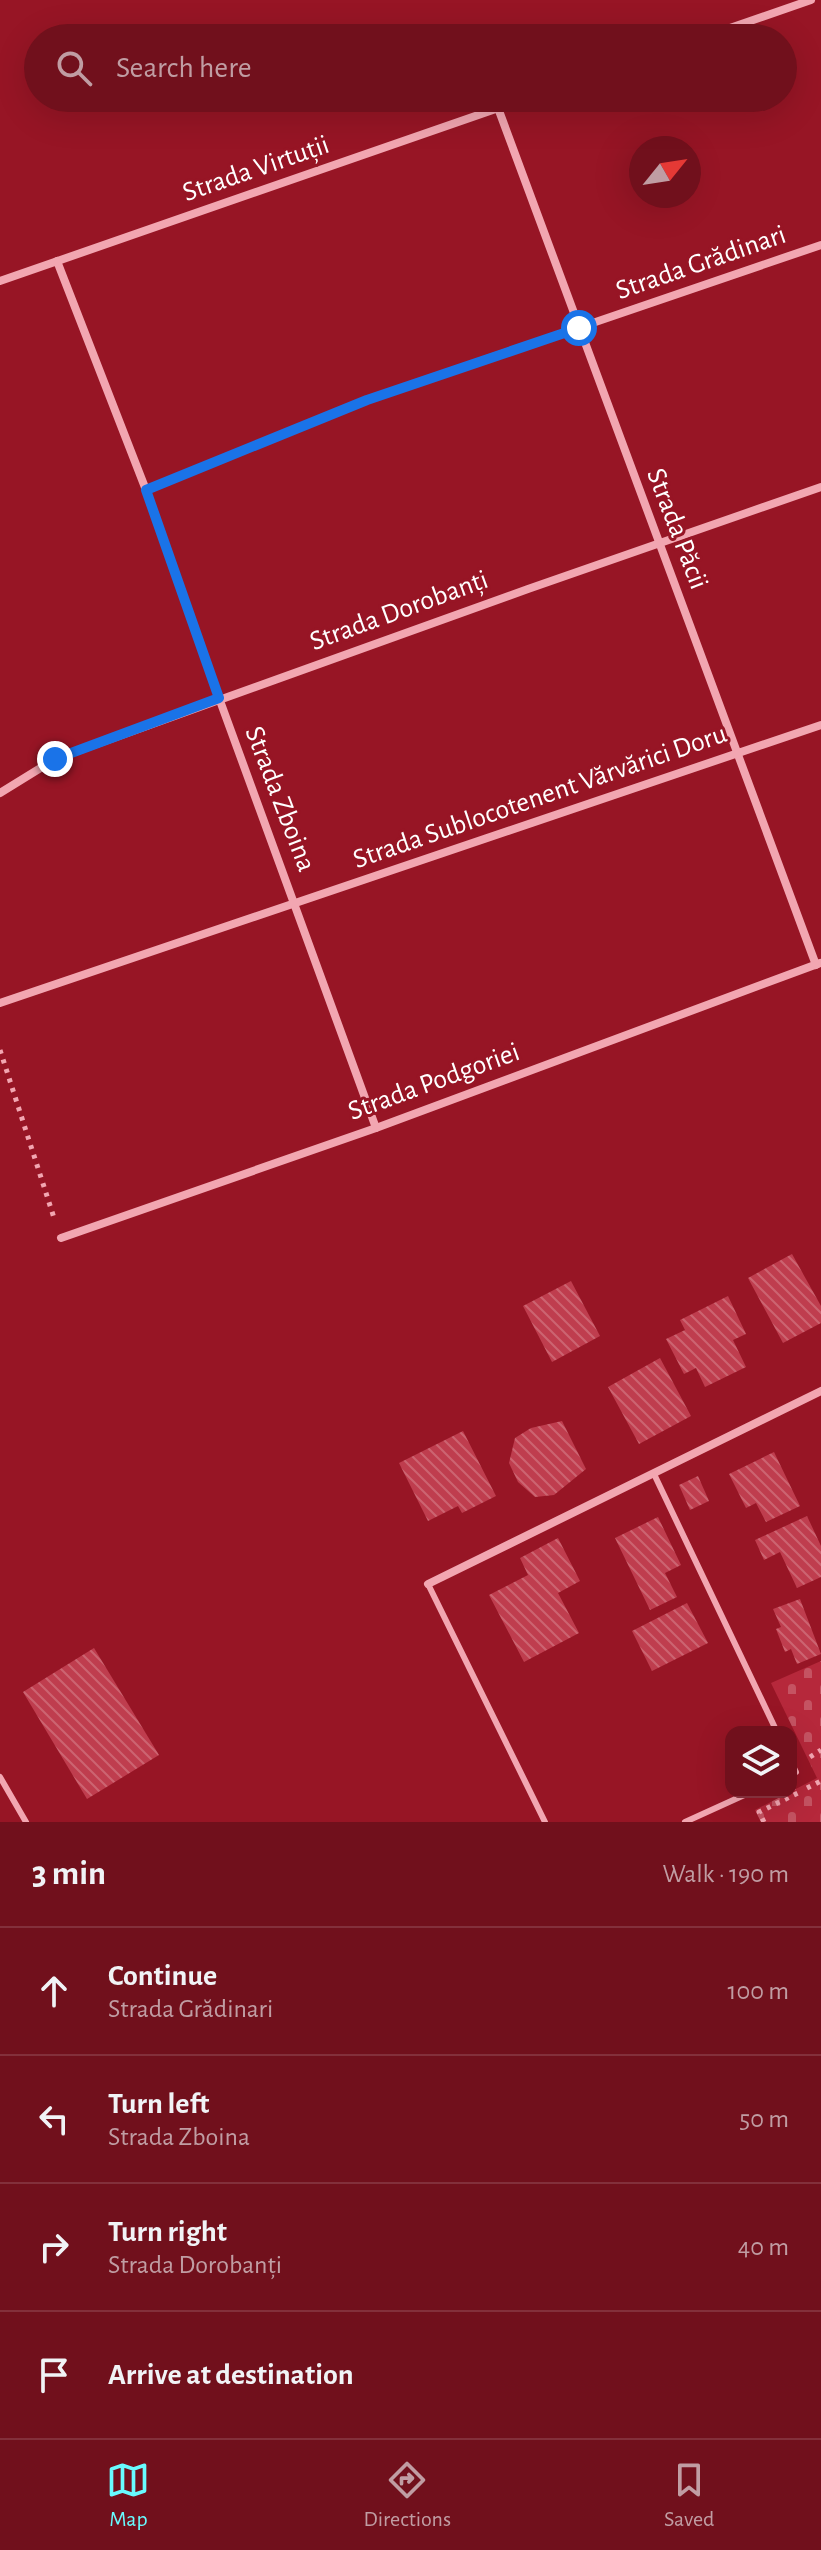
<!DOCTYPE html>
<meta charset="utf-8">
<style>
:root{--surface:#71101c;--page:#791e29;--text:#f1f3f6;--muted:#c09da3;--line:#83303b;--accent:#68fbff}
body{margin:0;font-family:"Alegreya Sans",sans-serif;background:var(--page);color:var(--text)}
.controls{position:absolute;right:24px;bottom:24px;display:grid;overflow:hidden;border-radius:16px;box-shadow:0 8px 32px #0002}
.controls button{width:72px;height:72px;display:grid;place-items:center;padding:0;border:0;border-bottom:2px solid var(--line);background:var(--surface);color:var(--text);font:40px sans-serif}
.compass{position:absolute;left:629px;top:136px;width:72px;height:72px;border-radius:50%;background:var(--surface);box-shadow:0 8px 32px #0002;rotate:60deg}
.stop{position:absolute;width:24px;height:24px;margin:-18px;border:6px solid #1a73e8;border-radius:50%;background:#fff}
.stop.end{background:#1a73e8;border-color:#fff;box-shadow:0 2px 8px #0008}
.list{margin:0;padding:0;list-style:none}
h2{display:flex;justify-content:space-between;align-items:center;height:104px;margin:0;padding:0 32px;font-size:34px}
h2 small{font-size:26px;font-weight:400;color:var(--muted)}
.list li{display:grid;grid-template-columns:52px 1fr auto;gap:24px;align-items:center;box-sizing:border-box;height:128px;padding:0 32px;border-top:2px solid var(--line)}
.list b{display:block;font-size:30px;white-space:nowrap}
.list p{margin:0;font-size:26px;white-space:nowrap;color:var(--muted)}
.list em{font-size:26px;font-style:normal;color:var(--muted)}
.icon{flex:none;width:44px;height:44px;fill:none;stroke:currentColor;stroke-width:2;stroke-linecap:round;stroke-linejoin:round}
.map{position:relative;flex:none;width:821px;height:1822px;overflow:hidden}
.search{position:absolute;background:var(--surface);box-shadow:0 8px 32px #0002;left:24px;right:24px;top:24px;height:88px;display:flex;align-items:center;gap:20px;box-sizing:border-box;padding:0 28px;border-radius:44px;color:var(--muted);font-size:30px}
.sheet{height:616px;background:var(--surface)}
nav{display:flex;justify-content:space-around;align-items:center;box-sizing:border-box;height:112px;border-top:2px solid var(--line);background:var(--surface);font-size:22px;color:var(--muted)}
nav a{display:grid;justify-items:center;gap:4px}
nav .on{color:var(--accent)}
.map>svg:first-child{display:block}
</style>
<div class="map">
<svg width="821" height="1822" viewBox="0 0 821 1822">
<defs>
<pattern id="cemetery-stones" width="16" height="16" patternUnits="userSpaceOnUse" patternTransform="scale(2)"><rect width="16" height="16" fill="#b6283b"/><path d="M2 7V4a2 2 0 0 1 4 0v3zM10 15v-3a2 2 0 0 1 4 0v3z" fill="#c55362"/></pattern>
<pattern id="building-back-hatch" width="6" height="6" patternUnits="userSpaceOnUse" patternTransform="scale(2)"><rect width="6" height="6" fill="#bf3d4e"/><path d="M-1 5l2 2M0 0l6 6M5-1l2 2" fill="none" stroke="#cc6471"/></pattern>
</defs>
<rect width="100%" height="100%" fill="#971525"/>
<path fill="url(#cemetery-stones)" d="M821 1661V1822H761L755 1810 817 1778 771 1683Z"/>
<g fill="url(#building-back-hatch)">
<path d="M792 1254 821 1306V1323L783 1343 748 1278Z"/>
<path d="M571 1281 600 1336 552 1362 523 1306Z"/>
<path d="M728 1296 746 1334 733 1340 746 1367 705 1387 696 1368 684 1374 666 1339 685 1330 680 1320Z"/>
<path d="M660 1358 691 1416 639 1444 608 1387Z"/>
<path d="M562 1421 586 1469 554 1495 535 1497 518 1482 509 1463 515 1438 531 1428Z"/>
<path d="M463 1431 496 1496 462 1513 458 1506 428 1521 399 1463Z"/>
<path d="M774 1452 800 1506 766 1522 756 1503 746 1508 729 1474Z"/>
<path d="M698 1476 709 1501 690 1510 679 1485Z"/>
<path d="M807 1516 821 1546V1577L797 1588 780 1552 764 1560 755 1540Z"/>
<path d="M658 1517 681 1565 665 1573 677 1597 650 1610 615 1538Z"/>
<path d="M558 1538 580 1581 558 1593 579 1633 524 1662 489 1595 528 1575 520 1558Z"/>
<path d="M800 1599 821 1654 797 1664 791 1649 785 1652 776 1629 781 1627 773 1609Z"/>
<path d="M687 1603 708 1643 652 1671 632 1631Z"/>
<path d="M94 1648 159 1755 87 1799 23 1692Z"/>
</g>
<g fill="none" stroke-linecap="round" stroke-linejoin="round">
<g stroke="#f2a6b1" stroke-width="5" stroke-dasharray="4 6" stroke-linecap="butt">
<path d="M0 1050 55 1221"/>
<path d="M810 1757 821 1750"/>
<path d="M807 1788 821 1781"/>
<path d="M764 1822 759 1812 798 1793"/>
</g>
<g stroke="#f2a6b1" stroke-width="6">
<path d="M654 1474 777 1732"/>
<path d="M428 1584 545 1822"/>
<path d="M791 1762 796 1772 791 1774"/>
<path d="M0 1777 26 1822"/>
<path d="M685 1822 751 1792"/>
</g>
<g stroke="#f2a6b1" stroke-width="8">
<path d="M701 38 811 0"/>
<path d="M498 108 816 965"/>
<path d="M57 261 146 490 219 698 376 1128"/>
<path d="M0 281 527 98"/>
<path d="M146 490 367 400 821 245"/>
<path d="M0 793 55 759 528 589 821 487"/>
<path d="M0 1003 821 725"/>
<path d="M61 1238 376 1128 820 963"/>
<path d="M428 1584 821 1391"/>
</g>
</g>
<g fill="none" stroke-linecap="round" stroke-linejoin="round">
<path stroke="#1a73e8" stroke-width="10" d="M55 759 219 698 146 490 367 400 579 328"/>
</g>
<g text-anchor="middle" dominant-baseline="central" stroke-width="6" stroke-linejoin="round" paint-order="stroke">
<g font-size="28" fill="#fff" stroke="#971525">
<text transform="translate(256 169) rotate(-19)">Strada Virtuții</text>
<text transform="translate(701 263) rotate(-19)">Strada Grădinari</text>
<text transform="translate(677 529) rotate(69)">Strada Păcii</text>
<text transform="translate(399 611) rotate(-20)">Strada Dorobanți</text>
<text transform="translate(540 797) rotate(-19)">Strada Sublocotenent Vărvărici Doru</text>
<text transform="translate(280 799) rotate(69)">Strada Zboina</text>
<text transform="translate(434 1082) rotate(-20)">Strada Podgoriei</text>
</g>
</g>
</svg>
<div class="controls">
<button><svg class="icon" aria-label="layers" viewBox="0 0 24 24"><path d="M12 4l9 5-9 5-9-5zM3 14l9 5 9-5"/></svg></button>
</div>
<svg class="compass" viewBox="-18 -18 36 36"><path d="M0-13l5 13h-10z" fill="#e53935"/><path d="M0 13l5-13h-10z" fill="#c09da3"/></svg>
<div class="stop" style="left:579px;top:328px"></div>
<div class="stop end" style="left:55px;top:759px"></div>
<div class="search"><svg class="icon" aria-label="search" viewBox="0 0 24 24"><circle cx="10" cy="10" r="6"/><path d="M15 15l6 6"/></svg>Search here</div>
</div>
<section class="sheet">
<h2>3 min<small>Walk · 190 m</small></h2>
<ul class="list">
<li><svg class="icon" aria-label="ahead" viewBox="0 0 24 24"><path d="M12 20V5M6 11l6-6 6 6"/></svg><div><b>Continue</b><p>Strada Grădinari</p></div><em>100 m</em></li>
<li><svg class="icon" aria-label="left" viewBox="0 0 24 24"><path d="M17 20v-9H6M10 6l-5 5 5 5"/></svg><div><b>Turn left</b><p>Strada Zboina</p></div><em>50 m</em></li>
<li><svg class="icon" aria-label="right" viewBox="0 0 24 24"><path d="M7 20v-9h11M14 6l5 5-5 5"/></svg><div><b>Turn right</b><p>Strada Dorobanți</p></div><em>40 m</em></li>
<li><svg class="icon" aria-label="arrive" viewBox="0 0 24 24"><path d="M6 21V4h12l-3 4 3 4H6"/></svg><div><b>Arrive at destination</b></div></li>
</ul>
</section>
<nav>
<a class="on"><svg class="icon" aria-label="map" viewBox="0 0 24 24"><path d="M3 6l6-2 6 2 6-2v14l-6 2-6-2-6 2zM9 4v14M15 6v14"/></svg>Map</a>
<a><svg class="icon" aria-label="directions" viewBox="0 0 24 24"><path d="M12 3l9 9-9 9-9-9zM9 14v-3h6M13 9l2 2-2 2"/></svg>Directions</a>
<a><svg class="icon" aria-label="saved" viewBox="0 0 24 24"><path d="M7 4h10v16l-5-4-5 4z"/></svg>Saved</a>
</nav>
